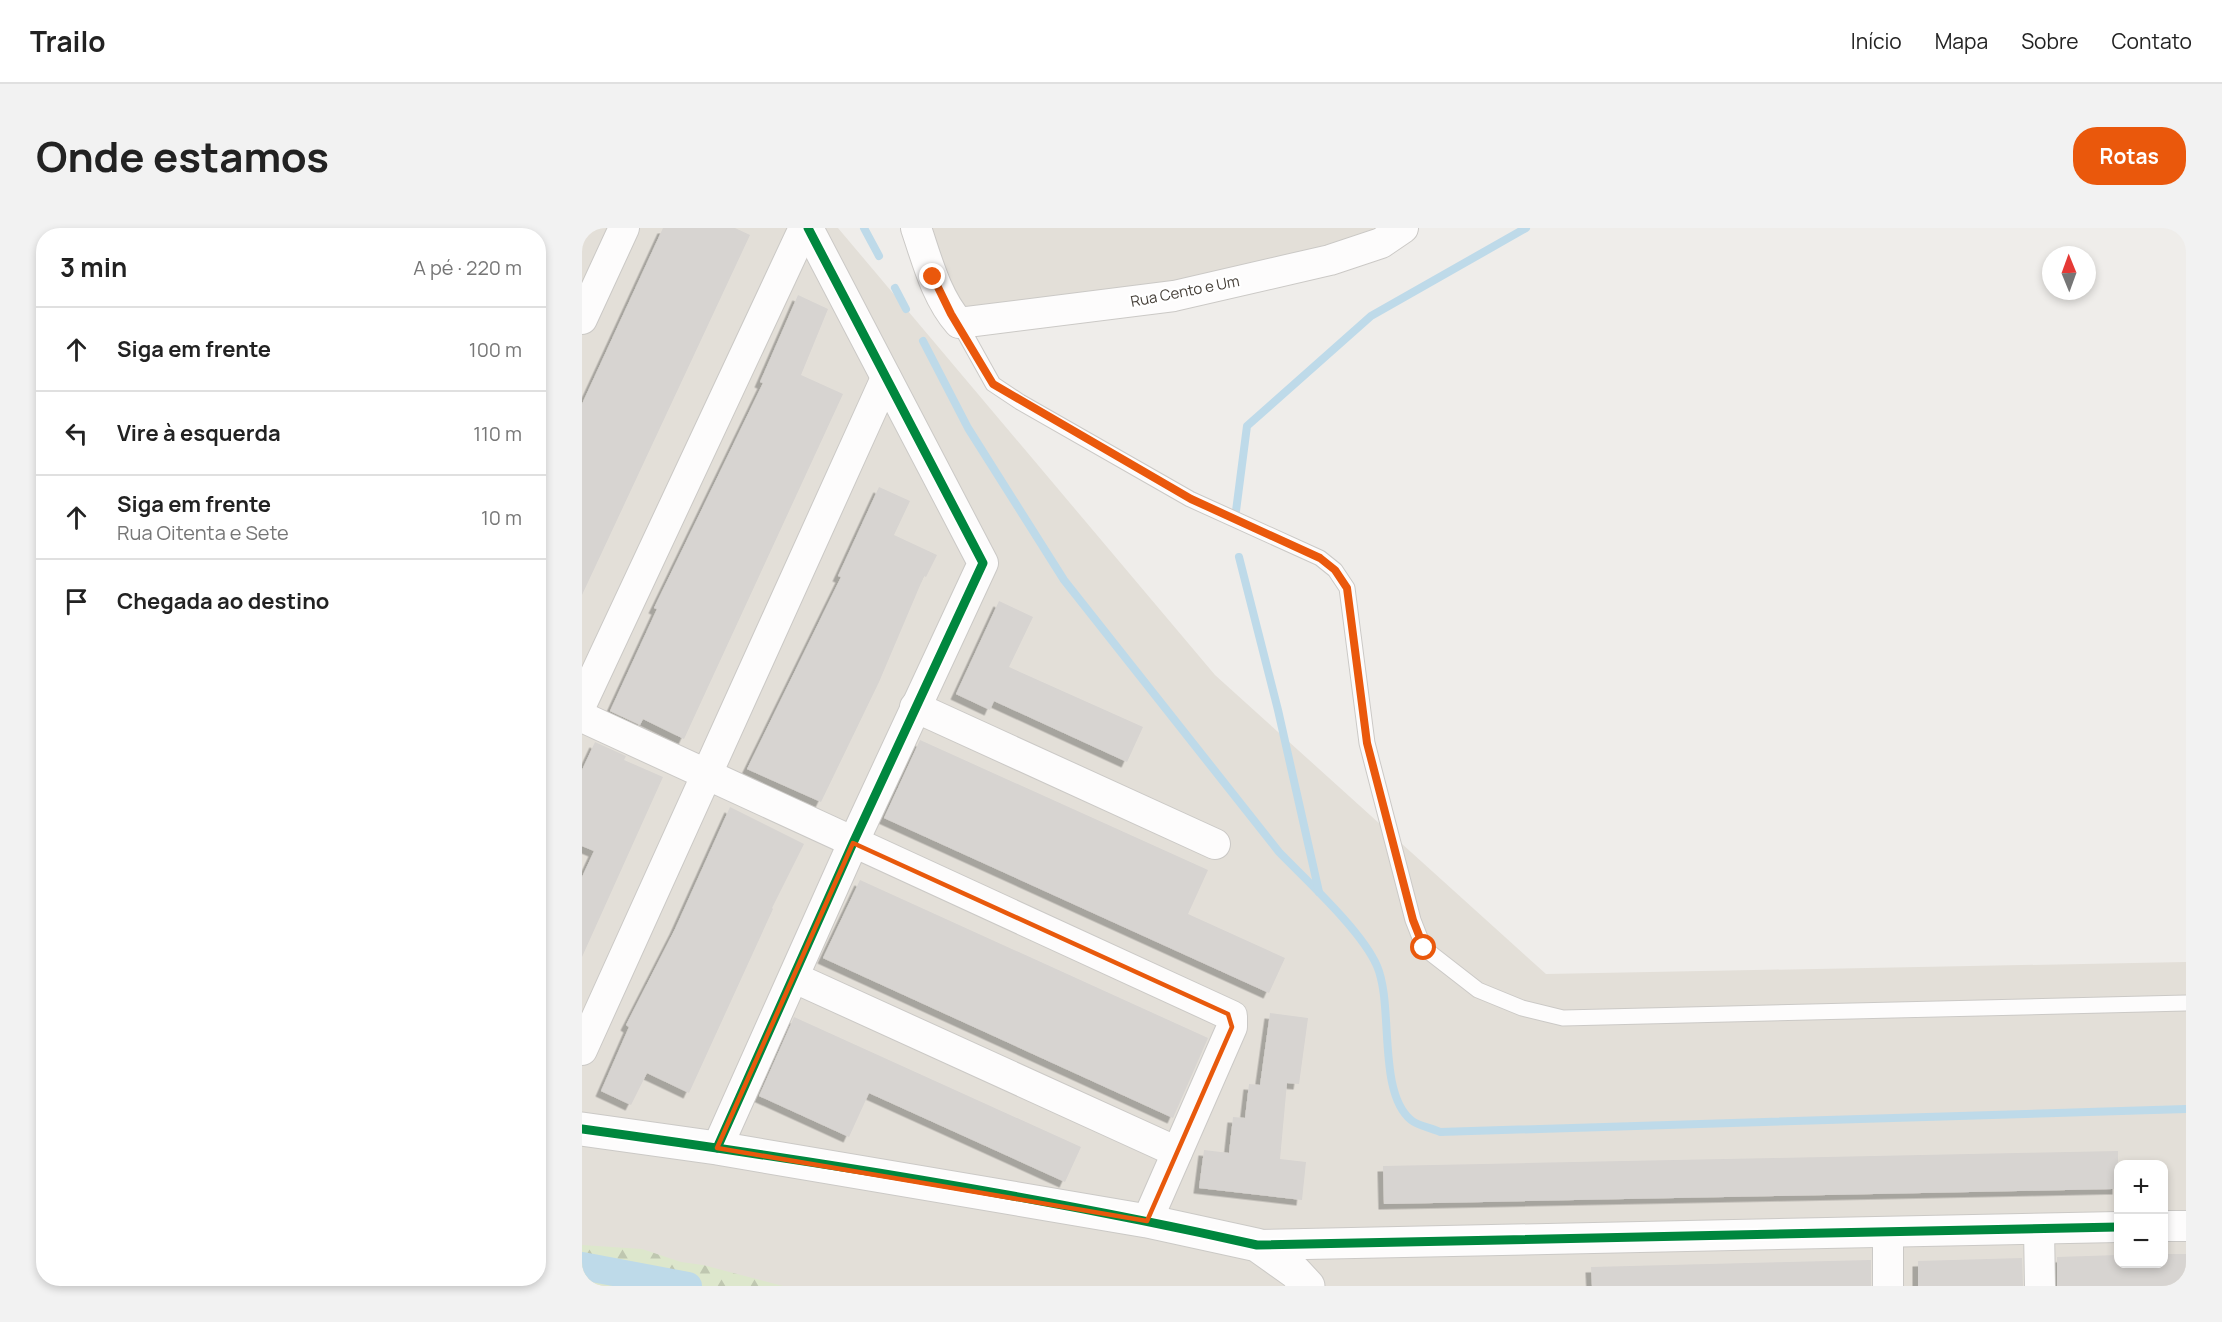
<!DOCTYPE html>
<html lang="pt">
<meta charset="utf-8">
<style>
:root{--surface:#fff;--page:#f2f2f2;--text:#222;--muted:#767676;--line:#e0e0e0;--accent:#ea580c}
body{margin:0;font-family:Manrope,sans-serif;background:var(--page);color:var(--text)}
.controls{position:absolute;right:18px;bottom:18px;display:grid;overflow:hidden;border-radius:12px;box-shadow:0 3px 9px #0003}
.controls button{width:54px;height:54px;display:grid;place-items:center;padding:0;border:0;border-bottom:2px solid var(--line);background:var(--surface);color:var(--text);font:30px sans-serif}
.compass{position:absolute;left:1460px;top:18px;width:54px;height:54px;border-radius:50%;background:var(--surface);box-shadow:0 3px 9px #0003;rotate:359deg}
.stop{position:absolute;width:18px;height:18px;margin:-14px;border:4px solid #ea580c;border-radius:50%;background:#fff}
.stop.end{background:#ea580c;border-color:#fff;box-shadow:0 2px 6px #0008}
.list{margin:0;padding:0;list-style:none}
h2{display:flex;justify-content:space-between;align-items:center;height:78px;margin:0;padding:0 24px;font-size:26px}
h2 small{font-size:20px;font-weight:400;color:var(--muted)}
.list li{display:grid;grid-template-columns:39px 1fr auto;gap:18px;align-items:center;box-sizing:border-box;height:84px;padding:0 24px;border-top:2px solid var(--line)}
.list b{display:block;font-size:22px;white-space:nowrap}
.list p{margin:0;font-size:20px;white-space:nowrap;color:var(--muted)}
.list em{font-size:20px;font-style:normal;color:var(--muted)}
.icon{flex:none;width:33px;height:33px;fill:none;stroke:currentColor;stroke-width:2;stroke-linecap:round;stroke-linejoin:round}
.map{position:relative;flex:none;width:1604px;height:1058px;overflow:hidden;border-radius:24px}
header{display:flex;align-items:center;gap:36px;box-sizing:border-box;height:84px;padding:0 30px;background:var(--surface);border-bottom:2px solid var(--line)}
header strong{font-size:28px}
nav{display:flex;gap:33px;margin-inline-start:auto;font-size:21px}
.intro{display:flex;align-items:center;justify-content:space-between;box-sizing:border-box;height:144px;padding:0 36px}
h1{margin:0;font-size:42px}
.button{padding:15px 27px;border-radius:24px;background:var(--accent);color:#fff;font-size:21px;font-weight:700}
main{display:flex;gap:36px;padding:0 36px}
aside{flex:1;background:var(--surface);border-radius:24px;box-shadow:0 3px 9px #0003}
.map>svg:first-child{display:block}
</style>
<header>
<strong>Trailo</strong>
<nav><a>Início</a><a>Mapa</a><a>Sobre</a><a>Contato</a></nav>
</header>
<div class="intro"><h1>Onde estamos</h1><a class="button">Rotas</a></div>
<main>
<aside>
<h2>3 min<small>A pé · 220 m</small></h2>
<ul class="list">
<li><svg class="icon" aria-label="ahead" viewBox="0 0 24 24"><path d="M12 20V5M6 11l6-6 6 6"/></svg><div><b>Siga em frente</b></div><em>100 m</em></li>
<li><svg class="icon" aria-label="left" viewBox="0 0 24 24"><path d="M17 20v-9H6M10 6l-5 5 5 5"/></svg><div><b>Vire à esquerda</b></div><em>110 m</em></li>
<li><svg class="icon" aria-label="ahead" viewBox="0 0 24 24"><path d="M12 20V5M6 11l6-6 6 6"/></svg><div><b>Siga em frente</b><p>Rua Oitenta e Sete</p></div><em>10 m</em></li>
<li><svg class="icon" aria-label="arrive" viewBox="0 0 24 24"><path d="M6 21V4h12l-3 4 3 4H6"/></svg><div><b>Chegada ao destino</b></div></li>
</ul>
</aside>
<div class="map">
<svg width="1604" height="1058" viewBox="0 0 1604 1058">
<defs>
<pattern id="forest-firs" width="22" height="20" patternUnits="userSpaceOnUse" patternTransform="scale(1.5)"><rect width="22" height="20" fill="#dde7cc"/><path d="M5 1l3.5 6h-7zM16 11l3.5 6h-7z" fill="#bfc7b0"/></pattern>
<filter id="shadow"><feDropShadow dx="-5.5" dy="5.5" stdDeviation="0" flood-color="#0004"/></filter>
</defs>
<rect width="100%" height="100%" fill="#efedea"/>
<g fill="#e3dfd8" fill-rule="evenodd">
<path d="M0 0H256L633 447 964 746 1604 734V1058H0ZM1536 936H1582V1036H1536Z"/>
<path d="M348 0H793L782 7 597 55 379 85Z"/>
</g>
<path fill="url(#forest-firs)" d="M0 1017 60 1021 99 1034 121 1037 201 1058H0Z"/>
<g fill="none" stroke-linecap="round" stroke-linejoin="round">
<g stroke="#bedae9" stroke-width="8">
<path d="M282 0 297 28"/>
<path d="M313 60 324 81"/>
<path d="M341 113 386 200 482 352 697 624C725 653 780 703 795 738 812 777 795 864 829 892 836 898 850 900 858 904L1604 881"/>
<path d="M654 283 665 198 789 88 944 0"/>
<path d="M657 329 696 482 737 664"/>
</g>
<path stroke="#bedae9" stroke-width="28" d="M0 1038 106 1058"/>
</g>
<g fill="#d7d4d1" filter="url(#shadow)">
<path d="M81 0H153L168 7 0 367V176Z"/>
<path d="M216 67 246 81 219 147 261 166 102 511 61 491 58 497 28 483 75 381 72 380 181 155 178 154Z"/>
<path d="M297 259 328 273 312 307 355 327 344 349 342 348 297 454 239 574 165 541 259 349 256 348Z"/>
<path d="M417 373 451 389 427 439 561 499 545 534 412 473 408 482 374 466Z"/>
<path d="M338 512 626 642 606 686 703 730 687 765 302 590Z"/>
<path d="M13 514 44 528 42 532 81 549 0 729V649L12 623 0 618V542Z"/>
<path d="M148 579 222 616 190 680 191 681 107 865 65 845 49 877 19 863 47 799 44 797 93 701Z"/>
<path d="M278 652 626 810 591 890 241 730Z"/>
<path d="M688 785 726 790 717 856 705 855 698 931 724 934 720 972 617 960 622 922 647 925 651 889 663 890 667 856 678 857Z"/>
<path d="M212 789 499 919 483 954 287 865 267 909 177 868Z"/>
<path d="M1536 923V961H1530L802 976 801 938Z"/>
<path d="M1581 1026H1604V1058H1475V1029L1536 1027V1035H1581Z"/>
<path d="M1440 1030 1441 1058H1336V1033Z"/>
<path d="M1289 1032V1058H1010L1009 1039Z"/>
</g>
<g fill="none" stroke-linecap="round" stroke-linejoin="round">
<defs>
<path id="service" d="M377 95 411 156 438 174 608 271 738 330 753 342 765 360 785 515 831 692 842 720 896 762 940 780 981 790 1604 775"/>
<g id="minor">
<path d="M334 0C345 32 354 69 377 95L592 68 748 32 799 15 821 0"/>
<path d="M0 91 42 0"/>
<path d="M0 475 222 0"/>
<path d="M333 479 633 616"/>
<path d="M0 489 650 788V799L565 993"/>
<path d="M213 750 595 924"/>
<path d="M0 822 304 150"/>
<path d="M135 920 271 615 401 335 226 0"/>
<path d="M1582 998H1604"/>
<path d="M1457 1001 1458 1058"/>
<path d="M1306 1004V1058"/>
<path d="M675 1017 1536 999"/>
</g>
<path id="tertiary" d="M0 901 135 920 565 993 675 1017 713 1044 726 1058"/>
</defs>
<use href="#service" stroke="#cbc9c6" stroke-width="17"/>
<use href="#minor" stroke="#cbc9c6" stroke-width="32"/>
<use href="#tertiary" stroke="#cbc9c6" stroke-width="35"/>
<use href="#service" stroke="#fdfcfc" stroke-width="15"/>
<use href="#minor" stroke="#fdfcfc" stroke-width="30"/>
<use href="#tertiary" stroke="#fdfcfc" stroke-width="33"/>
<defs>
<g id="cycleway">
<path d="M0 901C226 932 452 967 675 1017L1536 999"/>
<path d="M135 920 271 615 401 335 226 0"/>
</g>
</defs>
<use href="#cycleway" stroke="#fff" stroke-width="13"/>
<use href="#cycleway" stroke="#00873e" stroke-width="9"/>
</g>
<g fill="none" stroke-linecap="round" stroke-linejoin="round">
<path stroke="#ea580c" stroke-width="8" d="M351 49 369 86 411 156 609 271 738 330 753 342 765 360 785 515 831 692 842 720"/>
</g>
<path fill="none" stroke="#e8590c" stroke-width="4.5" stroke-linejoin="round" d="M271 615 646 786 650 799 565 993 135 920Z"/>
<g text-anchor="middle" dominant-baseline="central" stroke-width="4.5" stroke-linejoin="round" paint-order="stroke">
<g font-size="15" fill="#443e37" stroke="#fff">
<text transform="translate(603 63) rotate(-11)">Rua Cento e Um</text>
</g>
</g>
</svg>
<div class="controls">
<button>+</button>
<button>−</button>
</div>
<svg class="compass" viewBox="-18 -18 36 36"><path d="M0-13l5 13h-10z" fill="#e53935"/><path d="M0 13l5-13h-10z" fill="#767676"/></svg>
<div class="stop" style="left:842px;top:720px"></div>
<div class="stop end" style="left:351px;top:49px"></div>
</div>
</main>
